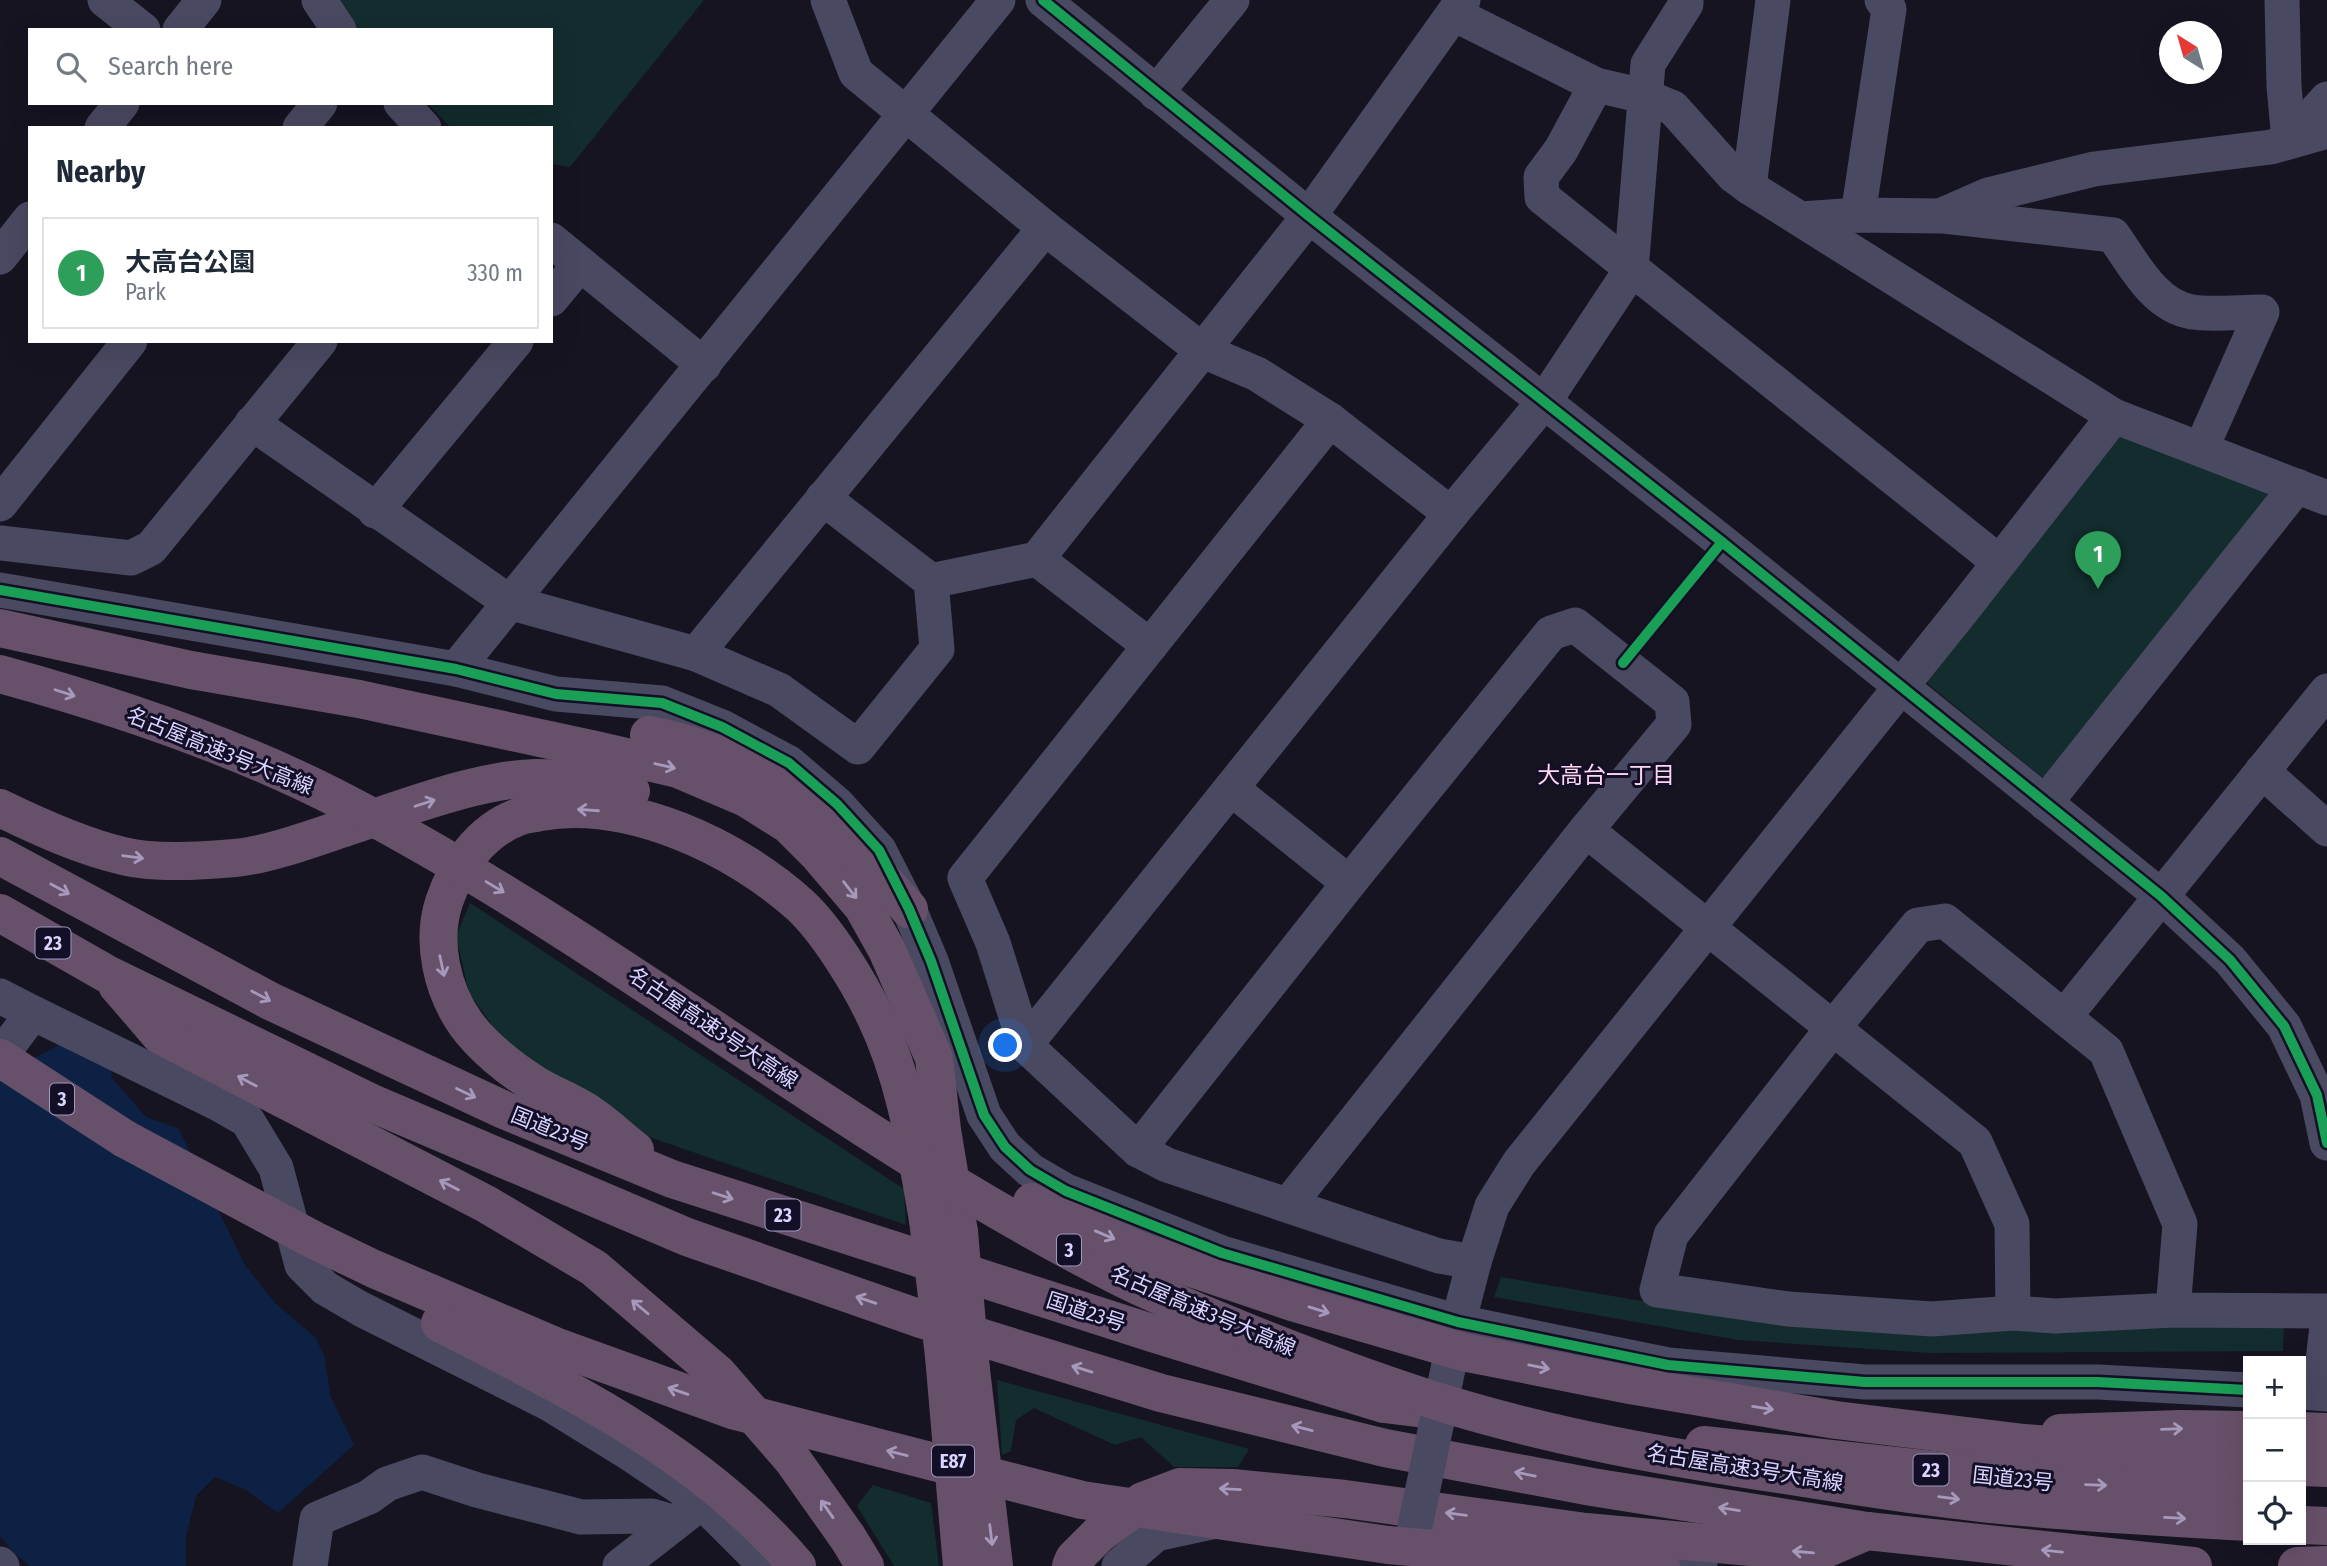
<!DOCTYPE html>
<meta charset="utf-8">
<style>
:root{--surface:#fff;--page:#f6f6f7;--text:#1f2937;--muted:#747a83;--line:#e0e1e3;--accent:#b45309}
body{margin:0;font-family:"Fira Sans Condensed","Noto Sans JP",sans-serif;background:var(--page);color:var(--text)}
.controls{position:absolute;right:21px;bottom:21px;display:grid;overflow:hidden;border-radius:0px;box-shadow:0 7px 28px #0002}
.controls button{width:63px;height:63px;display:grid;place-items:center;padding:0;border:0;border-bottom:2px solid var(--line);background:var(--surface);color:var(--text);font:35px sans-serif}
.compass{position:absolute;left:2159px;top:21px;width:63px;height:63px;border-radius:50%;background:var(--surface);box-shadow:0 7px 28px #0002;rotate:323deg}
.you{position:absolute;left:1006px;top:1046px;width:24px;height:24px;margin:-18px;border:5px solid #fff;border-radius:50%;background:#1a73e8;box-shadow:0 0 0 10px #1a73e833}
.badge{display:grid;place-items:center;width:46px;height:46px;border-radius:50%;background:var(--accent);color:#fff;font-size:23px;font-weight:700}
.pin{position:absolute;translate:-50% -58px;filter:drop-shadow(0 2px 4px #0008)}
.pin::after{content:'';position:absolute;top:37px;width:24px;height:21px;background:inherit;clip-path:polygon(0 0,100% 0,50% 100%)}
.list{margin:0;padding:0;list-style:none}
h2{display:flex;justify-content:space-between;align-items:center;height:91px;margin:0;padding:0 28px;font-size:30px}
h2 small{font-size:23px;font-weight:400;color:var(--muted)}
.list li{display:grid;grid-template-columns:46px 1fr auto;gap:21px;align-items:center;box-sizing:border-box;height:112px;margin:0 14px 14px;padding:0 14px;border:2px solid var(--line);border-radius:0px}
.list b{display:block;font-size:26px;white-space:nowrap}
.list p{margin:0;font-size:23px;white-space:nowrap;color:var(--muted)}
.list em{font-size:23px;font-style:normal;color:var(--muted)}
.icon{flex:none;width:38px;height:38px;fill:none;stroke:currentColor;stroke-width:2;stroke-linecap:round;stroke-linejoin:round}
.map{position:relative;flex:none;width:2327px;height:1566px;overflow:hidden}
.search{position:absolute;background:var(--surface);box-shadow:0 7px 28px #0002;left:28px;top:28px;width:525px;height:77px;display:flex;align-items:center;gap:18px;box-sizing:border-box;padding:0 24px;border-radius:0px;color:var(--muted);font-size:26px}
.panel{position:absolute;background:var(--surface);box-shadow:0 7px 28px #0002;left:28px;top:126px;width:525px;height:217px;border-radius:0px}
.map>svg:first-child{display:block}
</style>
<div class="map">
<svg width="2327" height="1566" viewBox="0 0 2327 1566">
<rect width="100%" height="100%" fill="#161421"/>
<g fill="#132c2d">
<path d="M338 0H704L570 167 551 164V128H451L427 103H551V30H358Z"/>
<path d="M2116 434 2266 487 2270 505 2052 775 2042 777 1928 684 1927 673Z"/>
<path d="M470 903 904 1189 906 1225 649 1137 505 1043 469 993 456 936Z"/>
<path d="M1501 1277 1731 1316 2284 1322 2283 1351 1930 1353 1738 1340 1494 1297Z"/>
<path d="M997 1380 1249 1449 1238 1467H1174L1141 1437 1115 1445 1034 1408 1016 1420 1011 1451 1002 1455Z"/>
<path d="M873 1485 931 1503 939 1566H894L857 1506Z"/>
</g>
<path fill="#0d2144" d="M61 1044 112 1065 111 1077 146 1117 178 1128 245 1265 275 1303 316 1338 325 1358 330 1395 354 1445 278 1513 246 1490 215 1477 196 1496 186 1536V1566H30L15 1554 0 1536V1075Z"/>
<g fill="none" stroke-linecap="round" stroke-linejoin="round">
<g stroke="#4a4962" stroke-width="35">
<path d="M105 0 143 30"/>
<path d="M319 0 339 30"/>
<path d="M828 0 856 73 1045 228 1203 351 1257 374 1330 420 1451 514"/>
<path d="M1043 0 1309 216 1722 542 2161 896 2230 960 2284 1026 2317 1095 2327 1143"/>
<path d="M2282 0 2284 86 2289 141"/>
<path d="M1454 14 1596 85 1644 96 1673 108 1734 176 1749 187 2114 416 2327 498"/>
<path d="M180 30 204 0"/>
<path d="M1596 85 1561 150 1541 177 1542 197 1999 562"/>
<path d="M1156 93 1232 0"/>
<path d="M401 103 424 128"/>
<path d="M102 128 122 103"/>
<path d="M300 128 320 103"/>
<path d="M2289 141 2327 99"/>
<path d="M1749 187 1773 0"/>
<path d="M1858 215 1889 9 1882 0"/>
<path d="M1944 216 2113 235C2133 263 2154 306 2192 312 2211 315 2241 312 2262 312L2201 449"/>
<path d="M1801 219 1858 215 1940 216 1988 195 2094 169 2271 147 2327 131"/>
<path d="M551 240 704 365"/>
<path d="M0 257 30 219"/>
<path d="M551 299 580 264"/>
<path d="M1330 420 965 878 993 943 1025 1045 1138 1150 1167 1165 1439 1256 1474 1262"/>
<path d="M252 423 509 602 696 654 779 690 858 747 937 649 931 581 823 498"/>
<path d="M0 504 130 341"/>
<path d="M375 511 516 341"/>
<path d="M0 543 131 558 151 548 320 341"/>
<path d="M1037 559 1150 646"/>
<path d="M931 581 1037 559 1309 216 1463 0"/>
<path d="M0 590 456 669 556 694 662 703 722 727 789 763 837 804 879 850 909 909 931 961 984 1115 1005 1147 1030 1170 1066 1191 1222 1253 1458 1322 1668 1365 1865 1382H2098L2248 1390"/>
<path d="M696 654 1045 228"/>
<path d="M456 669 998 0"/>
<path d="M2262 771 2327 829"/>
<path d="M1232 789 1349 883"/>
<path d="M2045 803 2297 486"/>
<path d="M1586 830 1975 1142 2012 1224 2013 1313"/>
<path d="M0 996 33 1013"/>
<path d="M2064 1017 2327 691"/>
<path d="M1025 1045 1451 514 1543 403 1631 270 1648 64 1686 4V0"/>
<path d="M0 1052 5 1050 33 1013 219 1104 247 1120 276 1168 302 1265 325 1288 361 1309 550 1404 626 1451 702 1502 766 1566"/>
<path d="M1138 1150 1349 883 1551 633 1575 625 1672 702 1674 724 1586 830 1289 1204"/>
<path d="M2173 1310 2180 1224 2106 1051 1945 921 1918 925 1832 1029 1671 1235 1657 1290 1788 1309 1932 1319 2013 1313 2055 1316 2173 1310 2327 1311"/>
<path d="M1456 1331 1474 1262 1492 1206 1519 1163 1964 608 2114 416"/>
<path d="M2322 1370 2327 1326"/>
<path d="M2301 1392 2327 1394"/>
<path d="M1631 1556 1700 1566"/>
<path d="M0 1564 2 1566"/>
<path d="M310 1566 317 1519 369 1497 387 1484 422 1472 477 1490 581 1517 652 1516 675 1523"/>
<path d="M620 1566 688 1513"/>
<path d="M1119 1566 1156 1534 1212 1522"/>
</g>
<g stroke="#67516a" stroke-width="38">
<path d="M0 628 191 670 359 699 596 750 678 769 746 798 789 825 817 853 863 907 887 950 934 1058 942 1130 959 1232"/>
<path d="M649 735C684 742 729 755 760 773 819 808 864 859 909 909"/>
<path d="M0 808C39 827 81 846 123 856 155 864 202 861 235 858 268 855 314 838 347 827 403 809 478 779 536 778 567 778 601 784 631 791"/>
<path d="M0 856 270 1001 504 1110 672 1179 1155 1334 1384 1404 1425 1409"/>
<path d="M0 913 107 974 374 1104 687 1237 921 1319 1161 1393 1385 1448 1592 1487 1867 1531 2193 1566"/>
<path d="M117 985 160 1035 486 1204 594 1268 718 1374 792 1459 848 1538 865 1566"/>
<path d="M0 1058 125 1139"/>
<path d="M635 1150C618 1137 601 1120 582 1109 566 1099 548 1093 533 1083 510 1069 482 1046 466 1024 442 990 431 942 444 902 456 866 481 831 518 817 525 814 533 814 540 812 628 796 736 847 800 905 827 930 859 982 875 1016 906 1080 916 1151 928 1220"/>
<path d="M944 1356 962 1566"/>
<path d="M971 1370 994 1566"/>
<path d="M2301 1431 2327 1432"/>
<path d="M2060 1433 2181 1429 2248 1430"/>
<path d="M1704 1445 2053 1483 2248 1489"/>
<path d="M2301 1467 2327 1468"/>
<path d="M2301 1525 2327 1526"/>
<path d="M1071 1566 1074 1559 1099 1534 1143 1501 1180 1487 1232 1488 1345 1499 1586 1532 1816 1553 1867 1531"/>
<path d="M2297 1566 2327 1565"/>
</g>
<path stroke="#4a4962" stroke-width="35" d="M1415 1526 1456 1331"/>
<g stroke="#67516a" stroke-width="38">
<path d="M0 674C117 706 236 746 344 802 613 942 847 1139 1118 1276 1165 1300 1215 1319 1264 1339 1325 1363 1387 1386 1449 1405 1558 1438 1672 1458 1785 1475 1853 1486 1922 1497 1991 1504 2077 1513 2163 1517 2248 1522"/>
<path d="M125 1139 314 1240 374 1269 555 1346 732 1410 1082 1500 1388 1545 1595 1563 1661 1566"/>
<path d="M1032 1202 1055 1214 1141 1251 1292 1302 1463 1352 1630 1385 1836 1420 2024 1443 2248 1462"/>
<path d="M928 1220 944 1356"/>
<path d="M959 1232 971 1370"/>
<path d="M440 1323C568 1389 702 1453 797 1566"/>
</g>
<defs>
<g id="cycleway">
<path d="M1043 0 1309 216 1722 542 2161 896 2230 960 2284 1026 2317 1095 2327 1143"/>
<path d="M0 590 456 669 556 694 662 703 722 727 789 763 837 804 879 850 909 909 931 961 984 1115 1005 1147 1030 1170 1066 1191 1222 1253 1458 1322 1668 1365 1865 1382H2098L2248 1390"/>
<path d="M1623 663 1722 542"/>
</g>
</defs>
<use href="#cycleway" stroke="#130f26" stroke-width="15"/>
<use href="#cycleway" stroke="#1a9f57" stroke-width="10"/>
</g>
<defs><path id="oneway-shaft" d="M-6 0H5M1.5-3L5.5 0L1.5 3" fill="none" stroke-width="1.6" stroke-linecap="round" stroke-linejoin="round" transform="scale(1.75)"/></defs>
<g stroke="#a699bc">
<use href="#oneway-shaft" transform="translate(65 693) rotate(18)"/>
<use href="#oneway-shaft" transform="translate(665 766) rotate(13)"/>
<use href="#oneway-shaft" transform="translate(425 803) rotate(-18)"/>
<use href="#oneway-shaft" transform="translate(588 810) rotate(-176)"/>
<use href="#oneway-shaft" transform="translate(133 857) rotate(8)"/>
<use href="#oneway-shaft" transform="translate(495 887) rotate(31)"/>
<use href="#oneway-shaft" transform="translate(60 889) rotate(28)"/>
<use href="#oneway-shaft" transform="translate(850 890) rotate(52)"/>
<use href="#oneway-shaft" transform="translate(442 966) rotate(78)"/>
<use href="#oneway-shaft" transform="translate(261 996) rotate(28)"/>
<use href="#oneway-shaft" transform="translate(247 1081) rotate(-152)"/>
<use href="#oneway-shaft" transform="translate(466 1093) rotate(25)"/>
<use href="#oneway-shaft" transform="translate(449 1185) rotate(-153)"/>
<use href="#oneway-shaft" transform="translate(723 1196) rotate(18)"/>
<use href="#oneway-shaft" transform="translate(1105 1235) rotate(23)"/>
<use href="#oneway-shaft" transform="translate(866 1300) rotate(-161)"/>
<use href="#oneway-shaft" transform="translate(640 1307) rotate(-140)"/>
<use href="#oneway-shaft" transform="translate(1319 1310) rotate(17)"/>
<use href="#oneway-shaft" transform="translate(1539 1367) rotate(11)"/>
<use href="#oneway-shaft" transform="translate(1082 1369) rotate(-163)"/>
<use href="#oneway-shaft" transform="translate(678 1391) rotate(-161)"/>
<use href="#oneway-shaft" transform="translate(1763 1408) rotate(9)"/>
<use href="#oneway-shaft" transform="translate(1302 1428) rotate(-166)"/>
<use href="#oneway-shaft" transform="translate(2172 1429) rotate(-2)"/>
<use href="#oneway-shaft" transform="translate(897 1453) rotate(-166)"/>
<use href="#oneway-shaft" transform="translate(1525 1474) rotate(-169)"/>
<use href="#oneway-shaft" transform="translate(2096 1485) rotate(2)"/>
<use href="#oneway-shaft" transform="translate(1230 1489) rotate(-177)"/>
<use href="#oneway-shaft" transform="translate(1949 1498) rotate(8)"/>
<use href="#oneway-shaft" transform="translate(827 1509) rotate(-125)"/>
<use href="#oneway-shaft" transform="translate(1729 1509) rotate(-171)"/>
<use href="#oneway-shaft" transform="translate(1456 1514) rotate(-172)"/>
<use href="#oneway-shaft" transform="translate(2175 1518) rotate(3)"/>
<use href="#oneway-shaft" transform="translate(991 1535) rotate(83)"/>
<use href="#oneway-shaft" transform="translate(2052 1551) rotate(-174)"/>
<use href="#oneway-shaft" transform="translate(1803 1552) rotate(-175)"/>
</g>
<g text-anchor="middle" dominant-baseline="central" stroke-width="6" stroke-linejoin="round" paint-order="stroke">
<g fill="#130f26" stroke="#9e99be" stroke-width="2">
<rect x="35.5" y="927.5" width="35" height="31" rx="5"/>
<rect x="50" y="1083.5" width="24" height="31" rx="5"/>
<rect x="765.5" y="1199.5" width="35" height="31" rx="5"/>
<rect x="1057" y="1234.5" width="24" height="31" rx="5"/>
<rect x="932" y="1445.5" width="42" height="31" rx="5"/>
<rect x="1913.5" y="1454.5" width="35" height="31" rx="5"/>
</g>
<g font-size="19" font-weight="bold" fill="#d9d4ff">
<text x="53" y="943">23</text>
<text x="62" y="1099">3</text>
<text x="783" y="1215">23</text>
<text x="1069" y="1250">3</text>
<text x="953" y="1461">E87</text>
<text x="1931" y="1470">23</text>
</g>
<g font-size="21" fill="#d9d4ff" stroke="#130f26">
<text transform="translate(220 751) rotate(22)">名古屋高速3号大高線</text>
<text transform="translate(713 1028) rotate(34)">名古屋高速3号大高線</text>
<text transform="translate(550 1129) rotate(22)">国道23号</text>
<text transform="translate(1203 1311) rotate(23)">名古屋高速3号大高線</text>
<text transform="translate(1086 1312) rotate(18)">国道23号</text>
<text transform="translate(1745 1468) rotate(9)">名古屋高速3号大高線</text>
<text transform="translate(2013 1479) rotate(6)">国道23号</text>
</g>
<g font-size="23" fill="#ffd6f0" stroke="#130f26">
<text x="1606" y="775">大高台一丁目</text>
</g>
</g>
</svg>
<div class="controls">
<button>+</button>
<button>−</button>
<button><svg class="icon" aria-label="locate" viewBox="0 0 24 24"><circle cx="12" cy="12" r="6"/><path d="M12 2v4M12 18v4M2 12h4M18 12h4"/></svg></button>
</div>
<svg class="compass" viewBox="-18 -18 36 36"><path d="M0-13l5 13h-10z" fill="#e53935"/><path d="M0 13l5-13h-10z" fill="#747a83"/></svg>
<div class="you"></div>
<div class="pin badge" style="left:2098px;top:589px;background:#2e9e5b">1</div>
<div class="search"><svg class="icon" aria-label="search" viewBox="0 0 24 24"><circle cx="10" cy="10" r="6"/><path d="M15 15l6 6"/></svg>Search here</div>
<section class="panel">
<h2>Nearby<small></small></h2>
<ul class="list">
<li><span class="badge" style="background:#2e9e5b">1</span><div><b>大高台公園</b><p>Park</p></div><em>330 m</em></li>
</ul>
</section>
</div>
